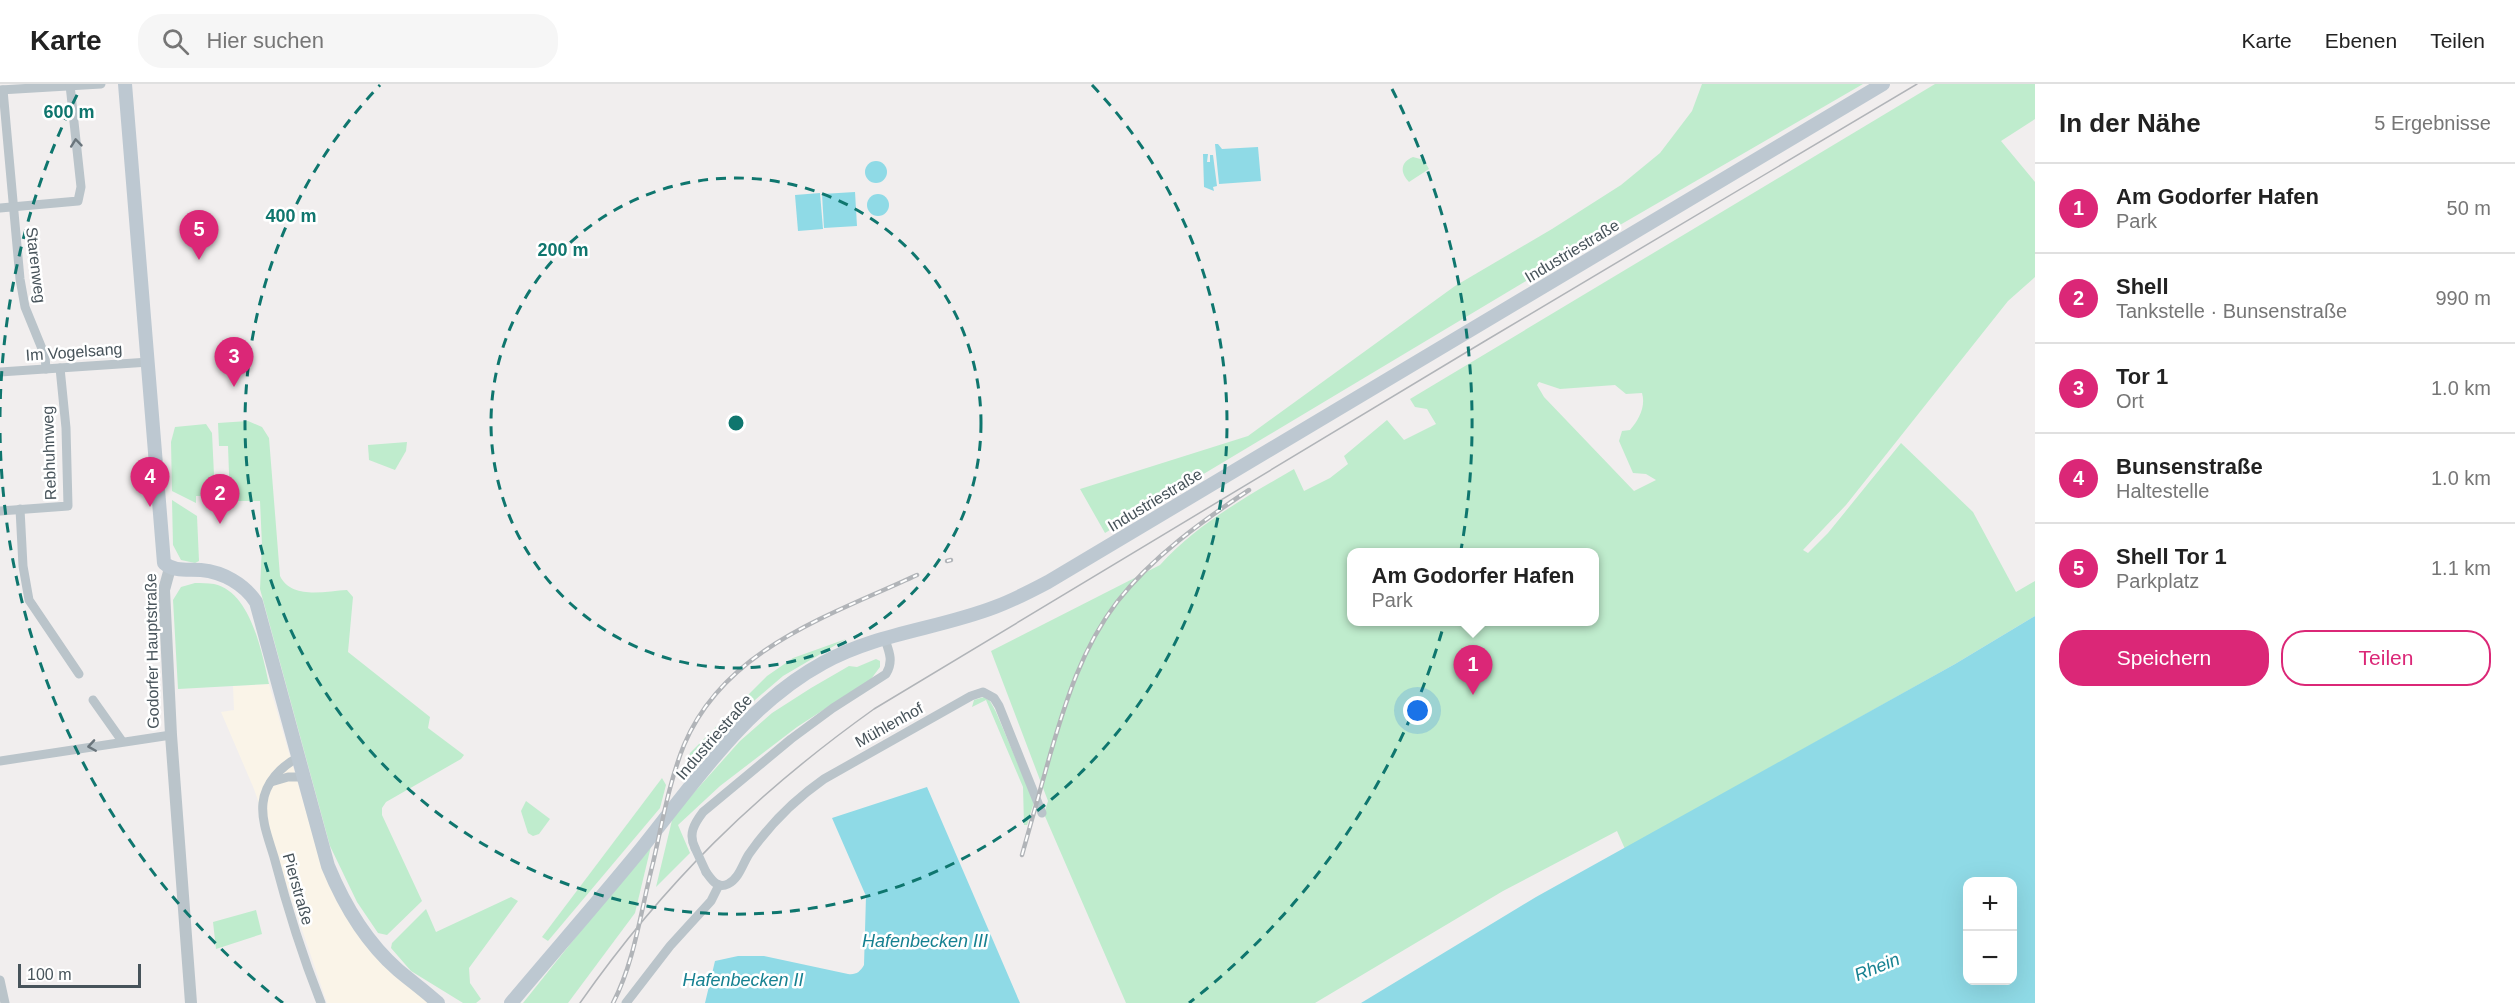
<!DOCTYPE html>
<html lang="de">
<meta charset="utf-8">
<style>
:root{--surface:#fff;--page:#f6f6f6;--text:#222;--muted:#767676;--line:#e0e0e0;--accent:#db2777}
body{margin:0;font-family:Helvetica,sans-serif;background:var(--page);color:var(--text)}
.controls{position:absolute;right:18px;bottom:18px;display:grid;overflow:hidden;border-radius:12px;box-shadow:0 6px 24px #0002}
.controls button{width:54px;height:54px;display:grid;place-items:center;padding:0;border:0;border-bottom:2px solid var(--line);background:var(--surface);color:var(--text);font:30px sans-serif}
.scale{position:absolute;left:18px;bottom:15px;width:123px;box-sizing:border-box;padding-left:6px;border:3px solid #47535a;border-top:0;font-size:16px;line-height:21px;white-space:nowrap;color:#47535a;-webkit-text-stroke:4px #fff;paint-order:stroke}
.you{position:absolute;left:1418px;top:627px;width:21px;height:21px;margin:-15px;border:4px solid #fff;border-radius:50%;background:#1a73e8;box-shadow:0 0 0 9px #1a73e833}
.badge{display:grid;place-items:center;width:39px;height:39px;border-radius:50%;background:var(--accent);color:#fff;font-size:20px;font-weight:700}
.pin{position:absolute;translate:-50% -50px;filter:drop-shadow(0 2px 3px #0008)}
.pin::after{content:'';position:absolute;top:32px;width:21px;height:18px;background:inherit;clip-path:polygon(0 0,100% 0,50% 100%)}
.popup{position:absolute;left:1347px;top:464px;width:252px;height:78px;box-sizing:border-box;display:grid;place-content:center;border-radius:12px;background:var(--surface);filter:drop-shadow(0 2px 4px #0005);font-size:20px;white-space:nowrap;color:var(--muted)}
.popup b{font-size:22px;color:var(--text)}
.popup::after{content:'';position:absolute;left:50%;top:100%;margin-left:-12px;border:12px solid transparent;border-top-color:var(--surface)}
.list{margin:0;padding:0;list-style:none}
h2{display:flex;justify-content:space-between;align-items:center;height:78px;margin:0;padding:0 24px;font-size:26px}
h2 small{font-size:20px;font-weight:400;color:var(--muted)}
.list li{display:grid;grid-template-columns:39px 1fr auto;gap:18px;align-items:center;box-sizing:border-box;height:90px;padding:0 24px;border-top:2px solid var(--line)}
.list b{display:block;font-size:22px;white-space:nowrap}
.list p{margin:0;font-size:20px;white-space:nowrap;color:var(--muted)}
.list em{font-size:20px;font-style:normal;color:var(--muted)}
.actions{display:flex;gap:12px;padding:18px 24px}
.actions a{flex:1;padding:14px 0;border:2px solid var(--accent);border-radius:24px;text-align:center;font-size:21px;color:var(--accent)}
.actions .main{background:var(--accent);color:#fff}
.icon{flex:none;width:33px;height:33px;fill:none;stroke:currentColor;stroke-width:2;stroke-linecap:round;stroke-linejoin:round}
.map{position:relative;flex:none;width:2035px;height:919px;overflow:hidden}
header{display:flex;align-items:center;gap:36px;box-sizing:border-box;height:84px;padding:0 30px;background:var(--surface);border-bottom:2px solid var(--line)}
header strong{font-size:28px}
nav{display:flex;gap:33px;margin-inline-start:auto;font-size:21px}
.search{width:420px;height:54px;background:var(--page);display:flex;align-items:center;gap:15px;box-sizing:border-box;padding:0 21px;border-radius:24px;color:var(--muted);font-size:22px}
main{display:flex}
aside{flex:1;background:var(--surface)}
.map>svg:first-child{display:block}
</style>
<header>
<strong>Karte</strong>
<div class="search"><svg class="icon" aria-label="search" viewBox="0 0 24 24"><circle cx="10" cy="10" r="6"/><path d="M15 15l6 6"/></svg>Hier suchen</div>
<nav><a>Karte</a><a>Ebenen</a><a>Teilen</a></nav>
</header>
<main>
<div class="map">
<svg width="2035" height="919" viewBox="0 0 2035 919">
<rect width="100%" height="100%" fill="#f1eeee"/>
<path fill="#faf4e8" d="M269 600 323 786 340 821 429 919H327L254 705 221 628 234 626 233 602Z"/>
<g fill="#bfeccd" fill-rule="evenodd">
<path d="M1702 0H1863L1613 145 1105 449 1080 405 1248 352 1455 202 1552 145 1621 101 1660 69 1692 27Z"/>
<path d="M1935 0H2035V35L2001 57 2035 98V193L2008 217 1846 421 1803 466 1808 469 1828 449 1901 359 1973 428 2016 508 2035 497V532L1955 580 1625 765 1617 747 1503 807 1315 919H1126L1044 730 1048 717 991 567 1160 481C1197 440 1246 413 1294 385L1304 407 1330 394 1348 380 1344 372 1387 336 1404 356 1436 340 1427 325 1415 323 1410 315ZM1539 298 1560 305 1615 301 1626 310 1642 309C1646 322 1639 336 1630 346L1622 347 1619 357 1633 389 1646 390 1656 396 1634 407 1544 313 1537 301ZM1352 468H1594V538H1352Z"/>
<path d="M1413 73 1424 76 1429 85 1409 98C1400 89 1400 78 1413 73Z"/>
<path d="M248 337 262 343 269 354 280 492C292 516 325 507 347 506L353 513 348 568 430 633 428 644 464 671 461 675 386 718 382 724V731L422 817 387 851 378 849 357 818 330 762 260 505 262 461 260 417H230L228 362H219L218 339Z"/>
<path d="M206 340 212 349 215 412H196V419L172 407 171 358 175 343Z"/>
<path d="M407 358 406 367 395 386 369 376 368 361Z"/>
<path d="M172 416 197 432 199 477 195 479 181 476 173 461Z"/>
<path d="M195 499C201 499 208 499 214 500 251 508 262 569 269 600L178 605 173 516 181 503Z"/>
<path d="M846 555 783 592 755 616 681 697 690 669 767 592 793 574Z"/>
<path d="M876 575 880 577V583L871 595 797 643 720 702 678 741 690 769 656 803 673 732 740 657 772 629 811 604 849 582 857 583Z"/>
<path d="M984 613 990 617 996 628 1034 718 1027 741H1024L1023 703 986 616 972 623 974 616Z"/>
<path d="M662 694 666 701 660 724 548 857 542 853Z"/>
<path d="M526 717 550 735 539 750 533 752 528 749 521 727Z"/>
<path d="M652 758 635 829 568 919H523Z"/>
<path d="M511 813 518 817 469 884 470 899 481 915 476 919H463L411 887 391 864 392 859 426 825 436 848Z"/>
<path d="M256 826 262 850 216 865 213 838Z"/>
</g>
<g fill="#8fdae6" fill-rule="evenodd">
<path d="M1215 60H1218L1222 65 1258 63 1261 97 1219 100Z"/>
<path d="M1203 70H1208L1207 78H1210V71H1213L1217 102 1213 103 1214 107 1204 103Z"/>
<circle cx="876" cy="88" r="11"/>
<path d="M855 108 857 142 824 144 822 110Z"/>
<path d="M820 109 823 145 798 147 795 111Z"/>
<circle cx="878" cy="121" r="11"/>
<path d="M2035 532V919H1361L1536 813 1955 580ZM1968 798H2012V896H1968Z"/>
<path d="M927 703 1020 919H705L715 877 738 872H764L848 890C856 891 860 888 864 881L866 812 832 734Z"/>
</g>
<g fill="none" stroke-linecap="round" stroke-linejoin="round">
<g stroke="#bac4ca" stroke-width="9">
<path d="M0 6 101 0"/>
<path d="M3 6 20 195 25 223 45 272 46 285"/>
<path d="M0 124 78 117 81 103 70 1"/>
<path d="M0 288 149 278"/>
<path d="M20 425 23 482 29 516 79 590"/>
<path d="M0 427 68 422 66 344 60 284"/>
<path d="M93 616 122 657"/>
<path d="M299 673C281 682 265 699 263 719 261 737 269 756 274 773 287 823 302 871 321 919"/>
<path d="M0 677 171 651"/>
<path d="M271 698 288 693H304"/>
<path d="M695 764C688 750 694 740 703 728L791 655 833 624 886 590C894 577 889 567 884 553"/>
<path d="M706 788C712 796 717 805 728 800 739 795 743 779 749 770 770 740 794 716 824 695L971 612 983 608 994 614 999 622 1042 729"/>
<path d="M0 896 5 919"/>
<path d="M626 919 670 862 711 817 719 801"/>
</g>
<path stroke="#bac4ca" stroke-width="12" d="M170 484 164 506 171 651 191 919"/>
<g stroke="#bdc8d1" stroke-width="14">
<path d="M125 0 164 479C174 488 188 485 201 486 223 488 244 500 256 518L328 782C344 821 366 858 398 886 411 897 425 907 438 919"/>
<path d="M511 919C553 869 596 820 637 770 693 701 744 622 823 579 877 549 938 545 995 523 1014 516 1031 507 1048 498L1883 0"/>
</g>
<path stroke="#b1b4b8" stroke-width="1.5" d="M580 919C664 799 755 710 874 625L1485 257 1917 0"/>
<defs>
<g id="rail">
<path d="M947 477 951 476"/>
<path d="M1022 771C1031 738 1041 704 1050 671 1066 616 1082 564 1117 518 1152 473 1202 437 1249 406"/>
<path d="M613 919C635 877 641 825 653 779 662 740 669 698 684 661 725 564 829 532 917 491"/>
</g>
</defs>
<use href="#rail" stroke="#b1b4b8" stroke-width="4.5"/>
<use href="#rail" stroke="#fff" stroke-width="2" stroke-dasharray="7" stroke-linecap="butt"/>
<path stroke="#bac4ca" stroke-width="9" d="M695 764 706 788"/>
</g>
<defs><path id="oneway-chevron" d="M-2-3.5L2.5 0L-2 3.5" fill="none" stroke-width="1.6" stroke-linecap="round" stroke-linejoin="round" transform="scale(1.5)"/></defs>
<g stroke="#6a757c">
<use href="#oneway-chevron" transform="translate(76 59) rotate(-96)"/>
<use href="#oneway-chevron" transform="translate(92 662) rotate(171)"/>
</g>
<g fill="none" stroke="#0f766e" stroke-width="3" stroke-dasharray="10 8">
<circle cx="736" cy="339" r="245"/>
<path d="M1092 1A491 491 0 1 1 380 1"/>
<path d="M283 919A736 736 0 0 1 0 345M0 333A736 736 0 0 1 80 5M1392 5A736 736 0 0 1 1189 919"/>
</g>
<g text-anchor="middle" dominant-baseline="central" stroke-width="5" stroke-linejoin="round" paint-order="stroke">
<g font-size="16" fill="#47535a" stroke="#fff">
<text transform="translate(1572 167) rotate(-31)">Industriestraße</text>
<text transform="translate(36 181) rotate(83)">Starenweg</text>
<text transform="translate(74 268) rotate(-4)">Im Vogelsang</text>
<text transform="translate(49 369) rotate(-92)">Rebhuhnweg</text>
<text transform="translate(1155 416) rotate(-31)">Industriestraße</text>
<text transform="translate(152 567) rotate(-91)">Godorfer Hauptstraße</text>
<text transform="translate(889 641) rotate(-29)">Mühlenhof</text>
<text transform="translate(714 653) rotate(-49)">Industriestraße</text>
<text transform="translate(298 805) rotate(74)">Pierstraße</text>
</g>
<g font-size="18" font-style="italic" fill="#168191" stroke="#fff">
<text x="925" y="857">Hafenbecken III</text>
<text transform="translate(1877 883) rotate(-22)">Rhein</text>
<text x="743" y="896">Hafenbecken II</text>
</g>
</g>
<circle cx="736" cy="339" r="9" fill="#0f766e" stroke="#fff" stroke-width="3"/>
<g font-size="18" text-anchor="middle" font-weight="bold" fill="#0f766e" stroke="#fff" stroke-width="5" stroke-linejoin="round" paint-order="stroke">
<text x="69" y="34">600 m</text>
<text x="291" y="138">400 m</text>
<text x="563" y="172">200 m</text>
</g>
</svg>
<div class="controls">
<button>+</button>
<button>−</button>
</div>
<div class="scale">100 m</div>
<div class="you"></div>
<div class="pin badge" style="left:1473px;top:611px">1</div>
<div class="popup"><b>Am Godorfer Hafen</b>Park</div>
<div class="pin badge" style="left:220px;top:440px">2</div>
<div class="pin badge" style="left:234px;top:303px">3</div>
<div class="pin badge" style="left:150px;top:423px">4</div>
<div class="pin badge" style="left:199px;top:176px">5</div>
</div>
<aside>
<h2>In der Nähe<small>5 Ergebnisse</small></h2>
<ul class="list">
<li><span class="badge">1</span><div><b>Am Godorfer Hafen</b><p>Park</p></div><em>50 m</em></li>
<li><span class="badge">2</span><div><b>Shell</b><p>Tankstelle · Bunsenstraße</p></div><em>990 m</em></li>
<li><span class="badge">3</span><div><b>Tor 1</b><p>Ort</p></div><em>1.0 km</em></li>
<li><span class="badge">4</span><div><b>Bunsenstraße</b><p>Haltestelle</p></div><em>1.0 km</em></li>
<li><span class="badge">5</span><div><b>Shell Tor 1</b><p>Parkplatz</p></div><em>1.1 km</em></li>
</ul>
<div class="actions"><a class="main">Speichern</a><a>Teilen</a></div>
</aside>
</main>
